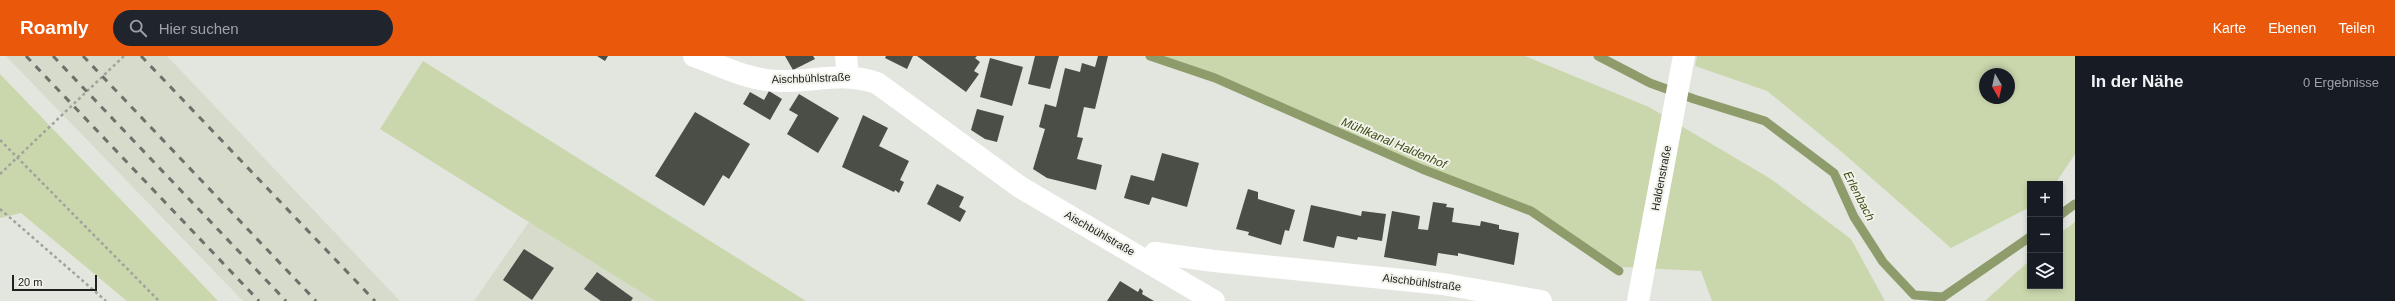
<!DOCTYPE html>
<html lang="de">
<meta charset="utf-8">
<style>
:root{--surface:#171b24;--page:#20242c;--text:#f1f3f6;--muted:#9ea1a6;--line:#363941;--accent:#ea580c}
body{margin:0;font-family:Arial,sans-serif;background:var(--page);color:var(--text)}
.controls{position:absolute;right:12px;bottom:12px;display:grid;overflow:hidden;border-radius:0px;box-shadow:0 2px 6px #0003}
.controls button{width:36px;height:36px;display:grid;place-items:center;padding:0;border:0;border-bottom:1px solid var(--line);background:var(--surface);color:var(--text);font:20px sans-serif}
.compass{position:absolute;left:1979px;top:12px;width:36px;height:36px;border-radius:50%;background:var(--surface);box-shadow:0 2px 6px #0003;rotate:171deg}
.scale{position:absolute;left:12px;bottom:10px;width:85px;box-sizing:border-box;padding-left:4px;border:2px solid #20211e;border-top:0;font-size:11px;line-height:14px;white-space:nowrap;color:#20211e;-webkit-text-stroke:3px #f1f3eb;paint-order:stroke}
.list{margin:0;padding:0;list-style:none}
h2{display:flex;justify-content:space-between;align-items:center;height:52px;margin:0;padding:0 16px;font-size:17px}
h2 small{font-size:13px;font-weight:400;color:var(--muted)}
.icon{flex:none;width:22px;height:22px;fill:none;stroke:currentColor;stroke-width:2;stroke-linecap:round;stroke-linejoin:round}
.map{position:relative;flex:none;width:2075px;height:245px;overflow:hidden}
header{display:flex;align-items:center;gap:24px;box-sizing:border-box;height:56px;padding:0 20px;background:var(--accent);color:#fff}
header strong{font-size:19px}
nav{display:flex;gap:22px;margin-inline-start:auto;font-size:14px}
.search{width:280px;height:36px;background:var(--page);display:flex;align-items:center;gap:10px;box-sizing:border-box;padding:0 14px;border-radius:22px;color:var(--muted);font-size:15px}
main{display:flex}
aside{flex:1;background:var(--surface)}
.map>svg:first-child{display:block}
</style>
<header>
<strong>Roamly</strong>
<div class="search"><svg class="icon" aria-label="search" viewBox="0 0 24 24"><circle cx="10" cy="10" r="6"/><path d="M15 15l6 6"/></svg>Hier suchen</div>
<nav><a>Karte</a><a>Ebenen</a><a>Teilen</a></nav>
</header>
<main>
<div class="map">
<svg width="2075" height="245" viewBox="0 0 2075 245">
<rect width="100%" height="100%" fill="#e3e6de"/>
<g fill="#d6dbcc">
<path d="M6 0H167L400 245H243Z"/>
<path d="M529 166 655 245H474Z"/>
</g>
<g fill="#cad7ad" fill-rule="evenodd">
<path d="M1161 0H1525L1649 51 1771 123 1851 183 1885 245H1712L1701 215 1622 211 1532 151 1467 128 1216 19Z"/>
<path d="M1697 0H2075V98L2055 128H2030V151L1951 192 1843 97 1767 35 1695 10ZM1985 18H2009V42H1985Z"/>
<path d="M423 5 806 245H655L380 73Z"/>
<path d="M0 18 200 226 218 245H127L21 157 0 162Z"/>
<path d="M2075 166V245H1985L2030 204V230H2060V177Z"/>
</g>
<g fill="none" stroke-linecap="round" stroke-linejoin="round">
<g stroke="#8e9c6c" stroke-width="9">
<path d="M1150 0 1215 22 1422 113 1531 155 1619 215"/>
<path d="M1598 0 1650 27 1694 43 1765 65 1834 117 1854 161 1883 206 1914 239 1943 241 2030 181"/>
<path d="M2060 159 2075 148"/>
</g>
</g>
<g fill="#4b4d47">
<path d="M597 0H608L605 5Z"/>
<path d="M785 0H813L815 3 793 14Z"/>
<path d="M886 0H913L907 13 885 2Z"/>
<path d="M917 0H977L975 2 980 6 974 15 979 18 966 36Z"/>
<path d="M1035 0H1059L1050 33 1028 28Z"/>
<path d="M1098 0H1108L1095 53 1084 51 1077 81 1083 82 1077 103 1102 109 1096 134 1047 122 1033 113 1045 73 1039 71 1045 48 1056 51 1065 12 1080 16 1082 7 1095 11Z"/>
<path d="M990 2 1023 11 1012 50 980 41Z"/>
<path d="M769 35 782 43 770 64 743 48 750 36 764 44Z"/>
<path d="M799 38 839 62 818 97 787 78 798 59 789 54Z"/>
<path d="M977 53 1004 60 997 86 985 83 971 74Z"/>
<path d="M695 56 750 88 729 123 723 119 704 150 655 120Z"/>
<path d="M863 59 888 72 879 90 909 105 900 124 904 126 899 137 895 134 894 136 842 111Z"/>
<path d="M1162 97 1199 107 1187 151 1152 141 1149 149 1124 142 1131 119 1154 125Z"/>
<path d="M937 128 964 141 959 151 966 155 960 166 927 148Z"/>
<path d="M1248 133 1258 136V143L1295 154 1289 175 1285 174 1281 189 1248 179 1249 176 1236 173Z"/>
<path d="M1433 146 1447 148 1446 151 1454 152 1452 166 1480 170 1481 165 1499 169V173L1519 177 1514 209 1458 197V200L1438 197 1436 210 1384 201 1392 155 1420 160 1418 173 1428 174Z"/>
<path d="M1311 149 1361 160 1362 155 1386 158 1382 185 1358 181 1357 184 1337 180 1334 192 1303 185Z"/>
<path d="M524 193 554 212 532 244 503 224Z"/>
<path d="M597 216 633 242 631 245H601L584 233Z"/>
<path d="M1120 225 1138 236 1140 232 1143 235 1142 238 1154 245H1107Z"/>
</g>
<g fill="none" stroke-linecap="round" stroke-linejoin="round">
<g stroke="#a0a39c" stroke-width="2.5" stroke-dasharray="3 3" stroke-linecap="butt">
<path d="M0 84 159 245"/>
<path d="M0 118 124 0"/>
<path d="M0 153 106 245"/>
</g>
<g stroke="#fff" stroke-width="22">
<path d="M694 0C722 10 750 25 779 25 813 26 845 15 877 27L1020 131 1214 245"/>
<path d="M846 0 848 20"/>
<path d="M1150 205 1155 197 1214 205 1443 228 1541 245"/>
<path d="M1638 245 1684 0"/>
</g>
<g stroke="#6e706b" stroke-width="3" stroke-dasharray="7 7" stroke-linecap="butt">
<path d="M26 0 259 245"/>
<path d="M53 0 286 245"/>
<path d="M83 0 316 245"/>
<path d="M141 0 375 245"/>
</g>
</g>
<g text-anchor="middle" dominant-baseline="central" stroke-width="4" stroke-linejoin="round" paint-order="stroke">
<g font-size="11" fill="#20211e" stroke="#f1f3eb">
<text transform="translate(811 22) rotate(-2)">Aischbühlstraße</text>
<text transform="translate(1661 122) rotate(-79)">Haldenstraße</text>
<text transform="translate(1100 177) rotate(30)">Aischbühlstraße</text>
<text transform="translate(1422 226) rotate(7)">Aischbühlstraße</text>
</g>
<g font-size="12" font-style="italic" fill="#3d4a13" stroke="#f1f3eb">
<text transform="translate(1394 87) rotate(23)">Mühlkanal Haldenhof</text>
<text transform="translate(1859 140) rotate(63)">Erlenbach</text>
</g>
</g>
</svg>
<div class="controls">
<button>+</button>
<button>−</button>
<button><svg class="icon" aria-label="layers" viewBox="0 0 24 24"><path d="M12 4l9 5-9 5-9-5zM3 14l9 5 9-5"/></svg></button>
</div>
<svg class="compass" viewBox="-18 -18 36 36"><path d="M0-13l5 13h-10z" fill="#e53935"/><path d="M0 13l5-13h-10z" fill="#9ea1a6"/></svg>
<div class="scale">20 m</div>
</div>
<aside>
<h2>In der Nähe<small>0 Ergebnisse</small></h2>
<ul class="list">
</ul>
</aside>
</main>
